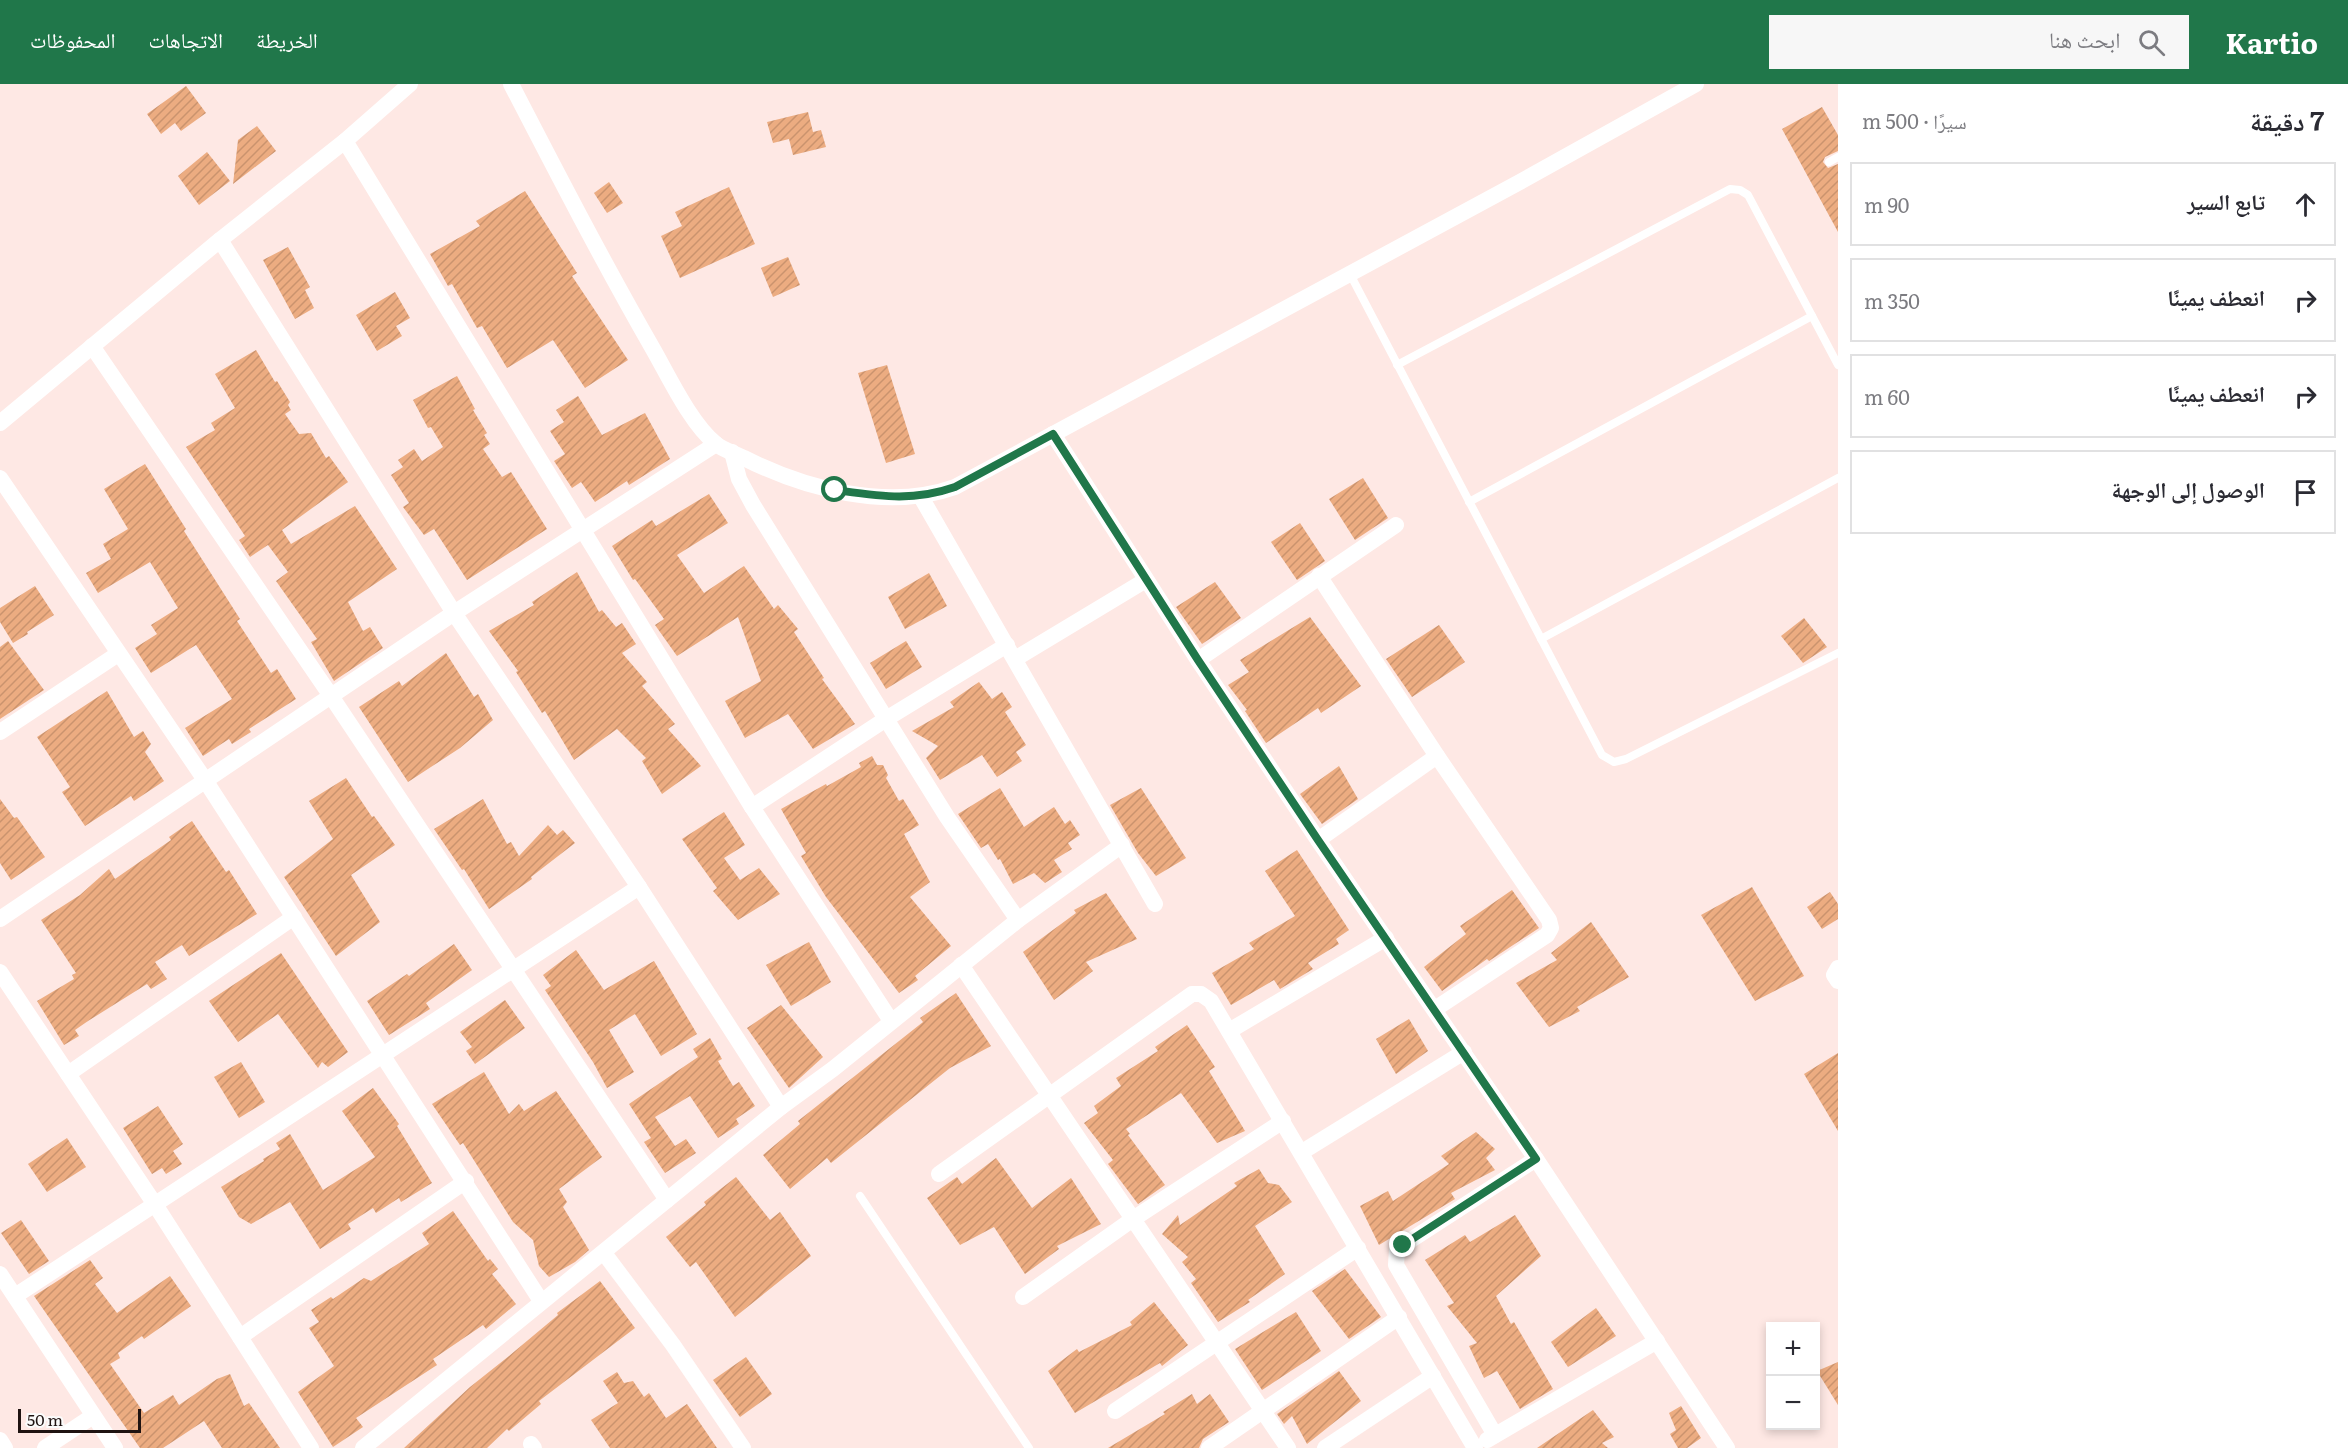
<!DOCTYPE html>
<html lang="ar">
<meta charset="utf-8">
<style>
:root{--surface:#fff;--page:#f7f7f7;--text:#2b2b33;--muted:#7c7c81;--line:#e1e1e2;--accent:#20774a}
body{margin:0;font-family:Literata,"Noto Naskh Arabic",serif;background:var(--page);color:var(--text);direction:rtl}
.controls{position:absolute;right:18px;bottom:18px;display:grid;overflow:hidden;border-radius:0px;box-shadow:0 3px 9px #0003}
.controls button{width:54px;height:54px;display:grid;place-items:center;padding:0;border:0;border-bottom:2px solid var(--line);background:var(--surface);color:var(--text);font:30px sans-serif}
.scale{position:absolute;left:18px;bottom:15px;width:123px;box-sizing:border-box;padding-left:6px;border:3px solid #1f1311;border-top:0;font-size:16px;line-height:21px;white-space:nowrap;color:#1f1311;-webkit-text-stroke:4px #fbfbfb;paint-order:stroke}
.stop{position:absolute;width:18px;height:18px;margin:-14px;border:4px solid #20774a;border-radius:50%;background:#fff}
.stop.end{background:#20774a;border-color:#fff;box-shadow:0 2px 6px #0008}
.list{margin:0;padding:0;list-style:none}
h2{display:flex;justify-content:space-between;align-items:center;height:78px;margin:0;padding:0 24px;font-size:26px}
h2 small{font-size:20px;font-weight:400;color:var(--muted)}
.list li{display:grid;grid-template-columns:39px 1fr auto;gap:18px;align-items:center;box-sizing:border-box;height:84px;margin:0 12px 12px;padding:0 12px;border:2px solid var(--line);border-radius:0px}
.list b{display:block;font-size:22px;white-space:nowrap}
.list em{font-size:20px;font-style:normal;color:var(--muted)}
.icon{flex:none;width:33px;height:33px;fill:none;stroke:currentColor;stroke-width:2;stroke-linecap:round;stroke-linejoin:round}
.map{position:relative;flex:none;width:1838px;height:1364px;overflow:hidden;direction:ltr}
header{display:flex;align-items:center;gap:36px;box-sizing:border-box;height:84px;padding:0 30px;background:var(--accent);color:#fff}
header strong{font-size:28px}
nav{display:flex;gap:33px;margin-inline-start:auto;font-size:21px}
.search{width:420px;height:54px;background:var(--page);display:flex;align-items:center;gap:15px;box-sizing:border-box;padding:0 21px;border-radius:0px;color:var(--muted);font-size:22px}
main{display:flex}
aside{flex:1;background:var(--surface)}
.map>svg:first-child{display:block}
</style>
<header>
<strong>Kartio</strong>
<div class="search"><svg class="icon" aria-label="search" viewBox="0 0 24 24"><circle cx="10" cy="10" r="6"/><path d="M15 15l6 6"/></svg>ابحث هنا</div>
<nav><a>الخريطة</a><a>الاتجاهات</a><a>المحفوظات</a></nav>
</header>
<main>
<aside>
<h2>7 دقيقة<small>سيرًا · 500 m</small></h2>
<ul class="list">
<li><svg class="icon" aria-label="ahead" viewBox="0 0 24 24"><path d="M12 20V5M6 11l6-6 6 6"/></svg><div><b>تابع السير</b></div><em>90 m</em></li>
<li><svg class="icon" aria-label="right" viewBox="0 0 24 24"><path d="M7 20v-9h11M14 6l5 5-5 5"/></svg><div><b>انعطف يمينًا</b></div><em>350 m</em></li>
<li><svg class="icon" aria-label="right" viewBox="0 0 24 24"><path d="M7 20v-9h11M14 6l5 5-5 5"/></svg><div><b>انعطف يمينًا</b></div><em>60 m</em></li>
<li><svg class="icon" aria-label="arrive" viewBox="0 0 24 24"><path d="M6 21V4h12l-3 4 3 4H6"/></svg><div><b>الوصول إلى الوجهة</b></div></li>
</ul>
</aside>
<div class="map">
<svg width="1838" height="1364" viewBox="0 0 1838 1364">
<defs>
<pattern id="building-hatch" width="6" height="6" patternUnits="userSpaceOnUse" patternTransform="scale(1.5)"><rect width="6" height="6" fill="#ecac81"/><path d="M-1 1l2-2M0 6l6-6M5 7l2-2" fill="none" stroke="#ca936e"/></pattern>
</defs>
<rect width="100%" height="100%" fill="#fee8e4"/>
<g fill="url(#building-hatch)">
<path d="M186 2 206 29 181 47 175 39 161 50 147 30Z"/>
<path d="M1822 23 1838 51V67L1825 73 1823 78 1828 84 1838 80V148L1782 45Z"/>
<path d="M808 28 813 48 821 46 826 63 793 71 789 55 773 59 767 38Z"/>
<path d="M257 42 276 67 233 100 238 56Z"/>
<path d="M207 68 230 97 199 121 178 92Z"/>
<path d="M609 98 623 119 607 129 594 109Z"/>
<path d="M729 103 755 160 680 194 661 152 682 142 675 128Z"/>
<path d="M525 107 577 189 572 192 628 276 585 304 553 256 507 284 482 242 477 244 452 200 448 202 430 170 480 142 476 137Z"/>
<path d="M288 163 310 203 305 206 314 224 295 235 263 176Z"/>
<path d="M788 173 800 201 773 213 761 184Z"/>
<path d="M395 208 410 234 396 242 402 252 377 267 356 231Z"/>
<path d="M256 266 275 298 277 297 290 318 288 321 291 326 285 330 299 350 311 349 326 374 329 372 348 398 282 446 291 460 355 422 397 485 348 518 363 547 370 543 383 564 334 597 311 558 317 555 276 497 288 488 268 461 250 473 239 456 245 452 186 363 215 346 211 339 235 324 215 290Z"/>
<path d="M887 281 915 370 886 379 858 289Z"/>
<path d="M457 292 475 325 473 326 487 349 484 351 490 360 483 365 502 393 511 388 547 445 467 496 434 445 424 451 403 423 409 419 391 391 403 383 398 376 414 365 422 377 443 363 431 343 428 344 413 316Z"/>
<path d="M578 312 602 351 645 329 670 375 629 401 627 397 595 418 581 398 572 404 554 377 565 370 550 347 564 338 556 326Z"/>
<path d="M145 380 186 445 184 447 240 535 237 537 271 589 277 585 296 615 249 645 251 648 232 660 229 655 203 672 185 644 232 615 196 561 151 589 135 564 157 550 151 541 178 524 150 478 98 509 86 489 111 475 103 460 128 445 104 405Z"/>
<path d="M1363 394 1388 434 1355 456 1329 415Z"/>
<path d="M709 410 728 439 677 471 704 509 744 482 774 525 778 521 798 545 794 548 824 594 822 595 855 640 813 665 788 630 745 654 725 617 761 597 738 533 677 572 655 541 664 535 635 495 633 496 612 462 652 436 656 442Z"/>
<path d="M1300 439 1325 477 1297 496 1271 458Z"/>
<path d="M577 488 599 528 602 526 616 543 622 539 636 560 622 569 647 598 642 602 675 640 668 645 701 682 662 710 642 677 646 674 617 645 574 676 545 627 542 629 516 588 518 587 489 547 534 521 532 518Z"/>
<path d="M929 489 947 522 905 545 888 513Z"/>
<path d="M1215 498 1241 534 1202 560 1176 523Z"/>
<path d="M35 502 54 531 27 548 28 550 13 559 0 538V524Z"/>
<path d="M1310 533 1361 602 1321 629 1318 624 1266 659 1245 627 1247 626 1228 601 1249 588 1240 576Z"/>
<path d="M1804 534 1827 563 1803 579 1781 552Z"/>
<path d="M1439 541 1465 578 1412 613 1386 575Z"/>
<path d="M8 557 44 606 0 635V563Z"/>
<path d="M906 557 922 583 886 605 870 579Z"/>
<path d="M446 569 474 613 478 610 493 636 460 664 408 698 359 623 399 597 402 602Z"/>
<path d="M979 598 992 615 1002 608 1012 623 1005 628 1026 661 1016 668 1022 677 997 693 982 671 940 696 926 674 938 662 912 647 954 623 950 618Z"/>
<path d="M107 607 134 653 143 647 151 660 145 668 164 697 134 717 131 712 85 742 62 708 70 703 37 653Z"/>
<path d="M872 672 877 681H883L888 691 886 694 899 717 903 715 919 741 904 750 930 798 910 813 951 862 915 892 918 896 899 909 826 813 801 772 806 769 781 725 826 700 827 702 861 683 859 679Z"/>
<path d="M1339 682 1358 715 1322 740 1300 710Z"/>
<path d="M346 694 372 733 374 732 395 761 351 791 380 838 336 872 284 793 333 755 309 717Z"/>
<path d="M1000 704 1024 743 1054 723 1065 740 1070 736 1080 751 1068 759 1072 765 1054 776 1062 788 1045 799 1034 789 1013 800 1000 775 998 776 988 760 981 764 958 730Z"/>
<path d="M1141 704 1186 774 1156 792 1138 769 1110 721Z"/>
<path d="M0 715 14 734 17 733 45 773 11 796 0 779Z"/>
<path d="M483 715 507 760 511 758 519 772 548 741 557 751 563 746 575 759 531 793 532 795 489 825 464 785 462 786 434 745Z"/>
<path d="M724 728 745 761 724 774 740 796 759 784 780 810 738 836 713 807 717 804 682 755Z"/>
<path d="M192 737 226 788 229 786 257 830 189 872 182 861 155 878 167 895 151 905 147 900 88 937 75 946 79 952 64 961 37 917 74 895 72 891 76 889 41 836 80 811 109 785 115 795 171 756 169 753Z"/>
<path d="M1297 766 1349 846 1336 855 1339 860 1308 879 1313 885 1280 905 1274 896 1231 921 1212 889 1254 865 1249 859 1295 832 1265 787Z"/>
<path d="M1752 803 1804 892 1755 917 1701 831Z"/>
<path d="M1512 806 1539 844 1489 877 1487 875 1442 907 1424 883 1466 850 1460 842Z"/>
<path d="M1830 808 1838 820V835L1822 845 1807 823Z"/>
<path d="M1106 809 1137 855 1086 878 1093 887 1054 916 1023 868 1076 829 1074 826Z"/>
<path d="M1591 838 1629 893 1577 923 1580 927 1549 943 1516 899 1557 876 1551 869Z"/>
<path d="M809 858 831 898 791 922 766 881Z"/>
<path d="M454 860 472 886 426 919 430 925 389 951 367 917 407 890 409 892Z"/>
<path d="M576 866 604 906 654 877 697 950 661 972 635 930 609 946 634 988 607 1004 593 978 545 906 551 902 543 891Z"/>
<path d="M281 869 348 968 328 983 322 978 318 984 278 930 238 958 209 917Z"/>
<path d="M956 909 991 962 950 984 831 1079 827 1074 790 1105 763 1071 800 1040 798 1037 923 938 920 934Z"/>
<path d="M505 916 525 944 475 980 466 967 472 963 460 948Z"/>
<path d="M781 921 823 973 789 1004 747 944Z"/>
<path d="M1409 935 1428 967 1396 990 1376 955Z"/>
<path d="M1187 941 1215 983 1209 987 1245 1047 1217 1059 1181 1009 1126 1045 1130 1050 1128 1051 1165 1101 1138 1120 1108 1080 1113 1076 1084 1039 1098 1029 1094 1022 1121 1002 1116 994 1158 967 1155 963Z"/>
<path d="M710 954 722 975 718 977 733 1002 739 998 755 1022 736 1035 739 1040 718 1054 690 1012 655 1033 675 1062 686 1055 696 1069 665 1089 644 1058 651 1054 629 1020 698 973 693 965Z"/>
<path d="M1838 969V1047L1804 990Z"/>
<path d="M241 978 265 1018 239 1034 214 993Z"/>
<path d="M484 988 509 1030 519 1020 524 1027 556 1007 602 1073 559 1105 567 1118 563 1123 589 1166 575 1178 549 1193 539 1182 533 1156 513 1138 463 1059 460 1061 432 1020Z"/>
<path d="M373 1004 399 1040 397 1042 432 1099 401 1118 399 1114 376 1129 373 1124 348 1140 351 1145 320 1165 290 1118 251 1140 239 1133 221 1103 264 1077 263 1075 280 1065 276 1059 290 1050 323 1106 375 1073 342 1027Z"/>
<path d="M158 1022 183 1060 173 1067 182 1080 166 1090 162 1084 152 1090 123 1044Z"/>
<path d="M1476 1048 1495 1065 1486 1074 1495 1086 1451 1109 1455 1115 1379 1161 1360 1122 1388 1107 1393 1117 1449 1080 1441 1072Z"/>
<path d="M67 1054 86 1083 47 1108 28 1080Z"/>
<path d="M996 1074 1032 1124 1071 1094 1101 1140 1057 1162 1059 1165 1025 1190 994 1143 960 1161 927 1114 957 1093 962 1100Z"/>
<path d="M1259 1085 1268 1099 1279 1101 1292 1118 1255 1142 1285 1190 1248 1216 1250 1218 1218 1238 1191 1199 1196 1195 1182 1178 1188 1173 1162 1150 1178 1131 1180 1141 1237 1102 1234 1099Z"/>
<path d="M736 1093 770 1136 780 1128 811 1172 735 1233 696 1178 690 1183 666 1153 706 1121 704 1118Z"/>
<path d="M453 1127 488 1177 490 1175 498 1185 492 1190 516 1220 486 1245 483 1241 433 1275 437 1281 356 1334 363 1343 333 1363 298 1308 334 1282 309 1244 319 1238 311 1226 331 1213 333 1215 364 1194 371 1197 429 1160 422 1149Z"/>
<path d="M1515 1131 1541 1172 1496 1212 1511 1240 1514 1238 1553 1305 1520 1325 1497 1287 1484 1294 1469 1262 1477 1259 1447 1222 1454 1219 1425 1176 1465 1151 1470 1158Z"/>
<path d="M21 1136 49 1177 29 1190 1 1149Z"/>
<path d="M90 1176 103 1194 95 1200 117 1229 170 1192 191 1222 144 1255 142 1252 118 1269 120 1274 110 1280 144 1329 173 1311 179 1321 217 1295 230 1290 244 1322 249 1319 280 1364H222L204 1337 163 1364H140L34 1212Z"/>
<path d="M1345 1185 1381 1233 1349 1255 1312 1207Z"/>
<path d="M600 1197 635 1244 539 1317 541 1320 509 1347 507 1345 487 1364H404L470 1303 509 1272 558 1231 557 1229Z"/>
<path d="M1154 1218 1188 1261 1162 1282 1160 1279 1075 1329 1048 1287 1077 1265 1079 1268 1132 1241 1130 1238Z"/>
<path d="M1596 1224 1616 1252 1568 1283 1551 1258Z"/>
<path d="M1296 1228 1321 1267 1262 1306 1235 1265Z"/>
<path d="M746 1273 772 1310 740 1333 713 1296Z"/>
<path d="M1838 1278V1321L1817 1287Z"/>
<path d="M1339 1287 1361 1317 1307 1360 1292 1332 1284 1340 1277 1330Z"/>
<path d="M617 1288 624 1299 633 1297 644 1313 649 1309 666 1334 687 1320 717 1364H610L591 1336 618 1319 603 1297Z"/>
<path d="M1192 1310 1197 1320 1210 1310 1229 1338 1203 1355 1199 1364H1108L1165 1330 1163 1328Z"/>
<path d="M1681 1322 1701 1354 1687 1364H1678L1670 1350 1676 1346 1669 1329Z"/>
<path d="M1593 1326 1614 1353 1602 1359 1608 1364H1537Z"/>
</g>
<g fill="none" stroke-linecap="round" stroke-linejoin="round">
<g stroke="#fff" stroke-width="8">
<path d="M1829 78 1838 73"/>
<path d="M1350 190 1602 671 1614 678 1626 675 1838 569"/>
<path d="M1397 281 1730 105 1740 106 1748 111 1838 281"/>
<path d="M1469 418 1812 232"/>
<path d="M1541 555 1838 394"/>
<path d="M860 1112 1029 1364"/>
</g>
<g stroke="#fff" stroke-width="16">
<path d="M511 0C557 89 603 178 653 265 669 293 691 340 716 360 723 366 735 369 744 374 805 405 888 427 955 403L1518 99 1696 0"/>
<path d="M345 57 752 723 891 937"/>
<path d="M92 262 331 612 667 1116"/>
<path d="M0 339 220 156 345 57 410 0"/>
<path d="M1053 350 1198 576 1318 756 1536 1075 1727 1364"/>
<path d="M732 368 739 395 753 421 947 733 1018 836"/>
<path d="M0 394 205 696 541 1217"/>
<path d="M921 413 1155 820"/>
<path d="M1319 492 1437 672 1549 836 1551 844 1547 851 1435 925"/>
<path d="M1015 575 1146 496"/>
<path d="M1198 576 1396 441"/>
<path d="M0 648 118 570"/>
<path d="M752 723 886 635 1007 561"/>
<path d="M1318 756 1437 672"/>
<path d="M639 803 781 1023"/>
<path d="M0 835 454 529 716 360"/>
<path d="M961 881 1288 1364"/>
<path d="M1838 884 1834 891 1838 897"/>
<path d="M0 888 156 1122 311 1364"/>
<path d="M1229 947 1386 854"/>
<path d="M68 990 294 833"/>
<path d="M1302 1068 1464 968"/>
<path d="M939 1090 1192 910H1201L1211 917 1475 1364"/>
<path d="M604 1169 673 1261 743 1364"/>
<path d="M0 1190 115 1364"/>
<path d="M15 1212 639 803 454 529 220 156"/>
<path d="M1023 1213 1133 1135 1283 1037"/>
<path d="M240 1253 466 1097"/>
<path d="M1115 1327 1358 1164"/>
<path d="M1495 1351 1396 1181 1397 1165 1536 1075"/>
<path d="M0 1356 5 1364"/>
<path d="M1487 1356 1657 1257"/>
<path d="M531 1360 534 1364"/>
<path d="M45 1364 93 1332"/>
<path d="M363 1364 781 1023 833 985 1018 836 1122 761"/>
<path d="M1209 1364 1399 1233"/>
<path d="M1325 1364 1433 1292"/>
</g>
</g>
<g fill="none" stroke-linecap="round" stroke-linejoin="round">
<path stroke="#20774a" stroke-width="8" d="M835 406C879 412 912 418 955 403L1053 350 1198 576 1318 756 1536 1075 1403 1161"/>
</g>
</svg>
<div class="controls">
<button>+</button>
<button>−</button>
</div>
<div class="scale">50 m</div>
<div class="stop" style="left:835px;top:406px"></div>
<div class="stop end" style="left:1403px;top:1161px"></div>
</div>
</main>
